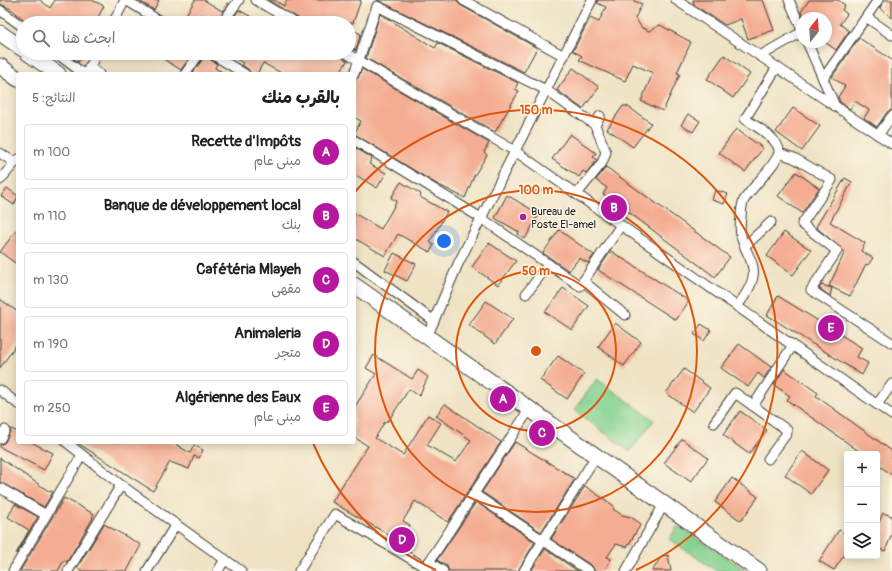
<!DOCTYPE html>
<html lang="ar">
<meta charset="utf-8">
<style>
:root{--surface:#fff;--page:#f2f2f2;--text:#202124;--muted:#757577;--line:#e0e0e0;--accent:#b5179e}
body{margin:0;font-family:Pangolin,"Playpen Sans Arabic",sans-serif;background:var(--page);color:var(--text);direction:rtl}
.controls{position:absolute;right:12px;bottom:12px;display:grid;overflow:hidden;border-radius:4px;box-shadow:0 2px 10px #0003}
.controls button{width:36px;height:36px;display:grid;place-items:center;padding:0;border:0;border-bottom:1px solid var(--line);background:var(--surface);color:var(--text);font:20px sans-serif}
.compass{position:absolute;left:796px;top:12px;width:36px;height:36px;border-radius:50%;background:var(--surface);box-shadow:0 2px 10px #0003;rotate:17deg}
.you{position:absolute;left:444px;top:241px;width:14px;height:14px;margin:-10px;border:3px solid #fff;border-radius:50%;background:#1a73e8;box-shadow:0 0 0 6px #1a73e833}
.badge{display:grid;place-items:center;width:26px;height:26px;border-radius:50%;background:var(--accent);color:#fff;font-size:13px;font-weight:700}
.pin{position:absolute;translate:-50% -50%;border:2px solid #fff;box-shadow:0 1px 4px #0006}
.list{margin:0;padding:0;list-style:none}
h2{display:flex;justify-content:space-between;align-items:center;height:52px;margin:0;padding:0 16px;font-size:17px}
h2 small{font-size:13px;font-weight:400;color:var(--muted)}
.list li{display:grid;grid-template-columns:26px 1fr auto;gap:12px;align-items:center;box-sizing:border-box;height:56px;margin:0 8px 8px;padding:0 8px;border:1px solid var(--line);border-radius:4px}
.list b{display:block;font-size:15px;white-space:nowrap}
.list p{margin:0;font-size:13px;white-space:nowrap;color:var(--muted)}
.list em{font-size:13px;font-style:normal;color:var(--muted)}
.icon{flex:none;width:22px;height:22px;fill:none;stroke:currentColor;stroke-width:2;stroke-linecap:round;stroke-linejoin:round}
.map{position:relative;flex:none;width:892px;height:571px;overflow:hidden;direction:ltr}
.search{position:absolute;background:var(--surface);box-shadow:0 2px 10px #0003;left:16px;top:16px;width:340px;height:44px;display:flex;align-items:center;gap:10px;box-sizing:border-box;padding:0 14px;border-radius:22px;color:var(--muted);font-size:15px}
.panel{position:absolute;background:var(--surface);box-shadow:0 2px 10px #0003;left:16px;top:72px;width:340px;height:372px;border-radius:4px;direction:rtl}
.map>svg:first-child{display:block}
</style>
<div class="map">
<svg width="892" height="571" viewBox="0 0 892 571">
<rect width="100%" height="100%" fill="#fcf5e5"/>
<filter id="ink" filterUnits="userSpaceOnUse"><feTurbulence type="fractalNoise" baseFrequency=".025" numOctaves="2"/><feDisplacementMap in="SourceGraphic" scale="8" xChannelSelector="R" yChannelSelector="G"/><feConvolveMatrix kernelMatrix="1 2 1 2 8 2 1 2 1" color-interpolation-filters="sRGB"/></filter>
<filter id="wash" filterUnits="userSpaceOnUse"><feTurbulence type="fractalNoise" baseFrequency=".012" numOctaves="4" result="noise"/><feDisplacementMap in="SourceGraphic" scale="16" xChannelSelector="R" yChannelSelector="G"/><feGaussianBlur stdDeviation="0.9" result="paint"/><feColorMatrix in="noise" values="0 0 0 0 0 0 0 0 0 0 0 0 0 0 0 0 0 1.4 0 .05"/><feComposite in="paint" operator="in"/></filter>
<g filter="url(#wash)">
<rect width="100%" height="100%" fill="#efe3c4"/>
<g fill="#85d291" stroke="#507756">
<path d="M597 379 654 420 630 452 574 410Z"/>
<path d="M678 526 746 570V571H717L669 539Z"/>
</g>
<g id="blocks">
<g fill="#f4ad92">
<path d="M0 0H40L50 8 55 0H92L104 6 95 23H63L54 20 52 23H28L11 9 0 4Z"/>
<path d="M143 0H159L154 10 141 2Z"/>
<path d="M195 0H204L222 11 227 3 229 4 216 23 201 14 196 23H181Z"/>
<path d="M268 0H273L284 6 287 0H361L353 23H301L298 18Z"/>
<path d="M377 0H457L460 5 537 48 524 72Z"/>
<path d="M598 0H632L642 4 635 18 642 28 649 31 660 25 691 42 677 73 680 74 663 111 641 101 653 73 633 64 625 81 579 60 582 56 573 51 590 18 599 22 606 7 597 3Z"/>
<path d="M693 0H763L774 30 748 39 741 19 725 25 694 5Z"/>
<path d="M809 0H838L845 5 842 10 847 14 840 24 849 31 836 50 826 43V18H803L801 12Z"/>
<path d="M884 0H892V18L880 8Z"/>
<path d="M239 10 262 23H229Z"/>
<path d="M380 14 435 48 438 43 518 83 515 89 519 91 495 132 366 58Z"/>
<path d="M349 28 361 34 355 51 354 48 353 50 349 48Z"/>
<path d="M859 38 892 60V110L887 112 877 127 864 118 869 110 855 101 850 109 840 102 838 97 845 86 832 77Z"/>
<path d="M66 53H85L78 62Z"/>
<path d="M154 53H193L181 70Z"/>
<path d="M226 53H340L341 56 347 61 339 74H283L263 63 257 74H251L248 69 242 65 243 63Z"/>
<path d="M724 55 750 74 733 98 707 79Z"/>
<path d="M205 56 217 64 215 68 226 74H192Z"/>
<path d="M573 68 599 87 583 109 557 90Z"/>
<path d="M362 69 489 143 484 152 487 155 474 176 465 198 435 183 354 134 361 121 354 117V80L358 78Z"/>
<path d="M623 106H627L651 123 633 147 607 129Z"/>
<path d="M793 108 820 126 802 151 776 132Z"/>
<path d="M688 114 700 121 693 132 681 125Z"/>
<path d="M736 129 763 148 745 172 719 153Z"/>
<path d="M570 134 596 153 593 157 597 160 586 173 583 171 579 177 552 159Z"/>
<path d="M354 147 372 158 369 164 386 173 377 188 354 174Z"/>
<path d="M606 167 730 257 715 277 626 210 623 214 614 208 617 204 603 194 607 188 596 180Z"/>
<path d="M796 172 819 188 802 213 778 196Z"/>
<path d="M845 178 852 182 830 222 865 243 861 251 873 258 868 265 866 264 850 296 829 286 845 252 816 227Z"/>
<path d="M401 182 421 194 420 197 447 212 430 242 434 245 430 252 398 234 385 256 354 238V213L381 229 397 201 391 198Z"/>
<path d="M7 188 18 196 14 205 1 196Z"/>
<path d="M715 190 728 194 724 204 712 200Z"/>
<path d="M507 195 539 214 525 239 518 234 519 232 495 218Z"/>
<path d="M18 228V265L0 252Z"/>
<path d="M559 230 594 255 588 263 579 258 569 271 543 253Z"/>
<path d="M784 232 811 250 793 275 767 256Z"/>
<path d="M489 243 516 261 498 285 472 267Z"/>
<path d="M611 251 689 301 676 320 598 270Z"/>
<path d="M394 253 416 264 407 281 385 270Z"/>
<path d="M822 285 832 288 830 296 819 288Z"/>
<path d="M563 288 589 306 572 330 545 312Z"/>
<path d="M778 296 862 348 857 357 868 363 862 375 767 315Z"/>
<path d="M0 299 18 312V342L0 368Z"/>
<path d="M486 301 513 319 495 344 469 325Z"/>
<path d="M615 323 641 342 624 366 598 347Z"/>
<path d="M701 324 711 330 704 341 694 334Z"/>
<path d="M739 344 771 367 764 378 758 373 748 387 721 368Z"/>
<path d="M374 355 412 379 418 370 428 377 419 396 409 389 389 420 384 423 375 438 403 455 428 415 441 423 427 445 456 462 471 440 436 416 445 404 501 442 448 522 415 501 403 521 410 525 401 542 332 502 351 471H352L368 446 354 437V408L376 374 366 368Z"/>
<path d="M558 356 584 374 567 399 540 380Z"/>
<path d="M684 369 710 388 693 412 666 393Z"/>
<path d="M784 369 818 393 816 396 892 451V475L877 464V454H863L787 400 790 396 774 385Z"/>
<path d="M740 411 767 430 749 454 723 435Z"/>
<path d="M11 429 18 432V442H31L53 453 44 470 0 447V445L5 442Z"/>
<path d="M682 439 708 458 691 482 664 463Z"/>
<path d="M76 442H172L190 453 194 445 203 450 199 458 194 456 189 469 170 462 153 491Z"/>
<path d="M515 442 575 479 541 532 482 492Z"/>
<path d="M802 451 828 470 811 494 785 475Z"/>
<path d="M0 458 50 492 51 491 53 492 44 507 0 482Z"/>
<path d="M732 478 758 497 741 521 715 502Z"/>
<path d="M585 486 614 506 613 509 622 515 631 517 641 524 627 547 616 544 607 557 611 559 604 571H595L592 566 551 539Z"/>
<path d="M64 498 94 514 92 518H93L67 562 64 560 58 571H20Z"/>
<path d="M476 502 535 542 518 571H449L447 566 437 560Z"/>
<path d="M15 504 38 517 16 554 29 530 8 517Z"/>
<path d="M883 513 892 516V534L885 551 877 548V527Z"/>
<path d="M104 524 141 545 127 571H83L77 568Z"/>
<path d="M839 530 847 535V551L834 570 819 561Z"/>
<path d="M545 549 578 571H531Z"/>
<path d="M668 555 671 571H652L662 556Z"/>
</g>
</g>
</g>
<g filter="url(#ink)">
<use href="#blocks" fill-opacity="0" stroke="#3c3a35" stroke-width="1"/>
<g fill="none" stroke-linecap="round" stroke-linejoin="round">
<defs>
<g id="minor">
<path d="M126 0 163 23"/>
<path d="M256 0 295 23"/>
<path d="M463 0 564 56"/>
<path d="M592 0 515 151 892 415"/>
<path d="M676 0 892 144"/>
<path d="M789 0 802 30"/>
<path d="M0 10 23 27"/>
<path d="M866 17 892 35"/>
<path d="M113 23 125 0"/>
<path d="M222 23 239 0"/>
<path d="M807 42 835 106"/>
<path d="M56 53 84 74"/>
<path d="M210 53 245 74"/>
<path d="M346 53 515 151 458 264 427 337"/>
<path d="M760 56 802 32"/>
<path d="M89 67 99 74"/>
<path d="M86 74 97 53"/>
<path d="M185 74 200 53"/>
<path d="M354 74 377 6 546 90 595 125"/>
<path d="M823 79 878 0"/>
<path d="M878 135 892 116"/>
<path d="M354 140 481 218 580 286 621 225"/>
<path d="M0 153 15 163"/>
<path d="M779 153 794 158 832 180 802 224 837 251 811 290 892 343"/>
<path d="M0 180 18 159"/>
<path d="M577 194 602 163 606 152 595 125 600 116"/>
<path d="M745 246 771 222"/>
<path d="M354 262 434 321"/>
<path d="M583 281 625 315"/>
<path d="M526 294 549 264"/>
<path d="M737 306C775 259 734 259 741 217 741 212 742 206 743 202 750 188 777 165 779 152 780 139 754 125 745 119L777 67"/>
<path d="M0 390 18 404"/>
<path d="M878 403 892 384"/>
<path d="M753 406 793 345"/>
<path d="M714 423 735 393 787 430V433L768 459"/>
<path d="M0 439 5 430"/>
<path d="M66 442 121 485 241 571"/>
<path d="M0 488 46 515"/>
<path d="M474 494 589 571"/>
<path d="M429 562 443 571"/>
<path d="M13 571 82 455"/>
<path d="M68 571 121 485"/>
<path d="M147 571 176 524"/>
<path d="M218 571 225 559"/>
<path d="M299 571 335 514 428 569"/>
<path d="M428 571 429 562 529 410"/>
<path d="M524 571 596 456"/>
<path d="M626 571 664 504"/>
</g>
<g id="primary">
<path d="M0 33 23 49"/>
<path d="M28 53 58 74"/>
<path d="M0 66 18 79"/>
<path d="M354 285 759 571"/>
</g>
</defs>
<use href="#minor" stroke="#3c3a35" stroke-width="11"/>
<use href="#primary" stroke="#3c3a35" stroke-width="17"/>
<use href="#minor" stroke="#fff" stroke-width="9"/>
<use href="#primary" stroke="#fff" stroke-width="15"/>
</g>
</g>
<g fill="none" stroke="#de560d" stroke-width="2">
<circle cx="536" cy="351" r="80"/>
<circle cx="536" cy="351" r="161"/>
<path d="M436 570A241 241 0 0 1 313 443M354 193A241 241 0 1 1 636 570"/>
</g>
<circle fill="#b5179e" stroke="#fcf5e5" stroke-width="1.5" cx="523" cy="217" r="4"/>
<g text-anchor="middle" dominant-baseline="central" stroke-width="3" stroke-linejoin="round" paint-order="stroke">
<g font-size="11" fill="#1c1c1c" stroke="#fcf5e5" text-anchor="start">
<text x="531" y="211">Bureau de<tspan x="531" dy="13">Poste El-amel</tspan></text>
</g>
</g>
<circle cx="536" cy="351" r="6" fill="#de560d" stroke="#fcf5e5" stroke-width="2"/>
<g font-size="12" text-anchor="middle" font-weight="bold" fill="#de560d" stroke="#fcf5e5" stroke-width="3" stroke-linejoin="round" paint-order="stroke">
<text x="536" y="114">150 m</text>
<text x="536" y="194">100 m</text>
<text x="536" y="275">50 m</text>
</g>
</svg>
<div class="controls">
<button>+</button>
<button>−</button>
<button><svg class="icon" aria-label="layers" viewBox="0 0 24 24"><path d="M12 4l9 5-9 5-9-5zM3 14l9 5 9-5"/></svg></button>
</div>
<svg class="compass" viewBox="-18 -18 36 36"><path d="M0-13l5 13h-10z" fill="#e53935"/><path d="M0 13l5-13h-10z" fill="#757577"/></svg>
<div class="you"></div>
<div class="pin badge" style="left:503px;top:399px">A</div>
<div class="pin badge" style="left:614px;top:208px">B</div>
<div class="pin badge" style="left:542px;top:433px">C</div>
<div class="pin badge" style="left:402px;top:540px">D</div>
<div class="pin badge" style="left:831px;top:328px">E</div>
<div class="search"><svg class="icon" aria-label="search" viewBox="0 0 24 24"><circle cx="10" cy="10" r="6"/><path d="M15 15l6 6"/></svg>ابحث هنا</div>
<section class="panel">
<h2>بالقرب منك<small>النتائج: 5</small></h2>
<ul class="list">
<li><span class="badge">A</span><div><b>Recette d'Impôts</b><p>مبنى عام</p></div><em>100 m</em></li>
<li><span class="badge">B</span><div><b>Banque de développement local</b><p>بنك</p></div><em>110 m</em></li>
<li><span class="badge">C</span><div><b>Cafétéria Mlayeh</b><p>مقهى</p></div><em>130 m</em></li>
<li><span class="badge">D</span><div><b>Animaleria</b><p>متجر</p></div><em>190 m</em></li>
<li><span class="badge">E</span><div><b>Algérienne des Eaux</b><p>مبنى عام</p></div><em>250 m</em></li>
</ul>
</section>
</div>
